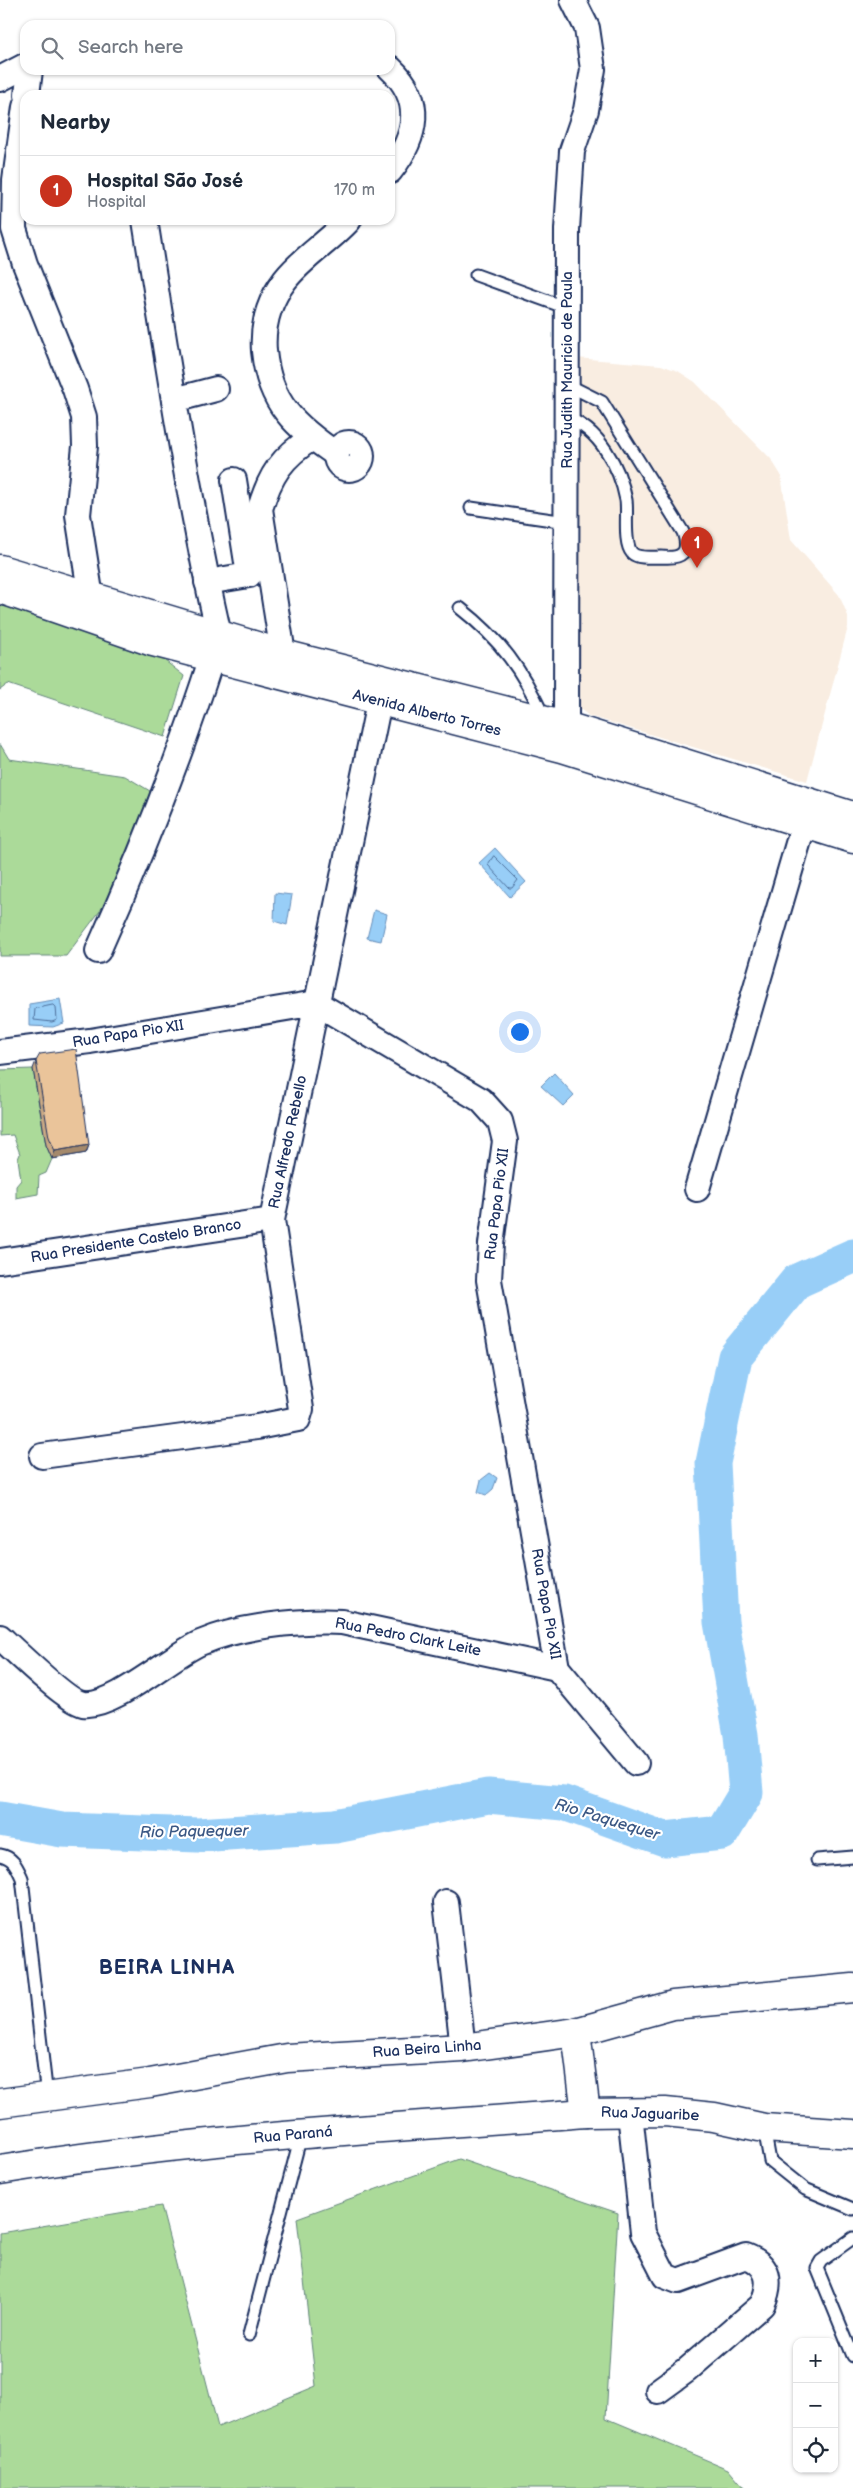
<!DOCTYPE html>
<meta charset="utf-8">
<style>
:root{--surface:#fff;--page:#f6f6f7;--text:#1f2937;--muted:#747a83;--line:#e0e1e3;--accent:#c8321e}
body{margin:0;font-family:"Balsamiq Sans",sans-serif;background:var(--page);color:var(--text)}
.controls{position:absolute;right:15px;bottom:15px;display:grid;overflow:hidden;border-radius:10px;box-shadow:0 1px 4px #0004}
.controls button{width:45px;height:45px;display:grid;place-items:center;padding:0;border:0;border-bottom:1px solid var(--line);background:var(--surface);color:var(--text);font:25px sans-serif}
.you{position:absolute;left:519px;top:1031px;width:18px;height:18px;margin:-12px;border:4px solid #fff;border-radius:50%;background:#1a73e8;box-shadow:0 0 0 8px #1a73e833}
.badge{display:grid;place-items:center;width:32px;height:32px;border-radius:50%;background:var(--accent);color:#fff;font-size:16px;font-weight:700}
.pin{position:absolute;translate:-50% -41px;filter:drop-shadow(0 1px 2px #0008)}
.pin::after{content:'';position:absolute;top:26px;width:18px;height:15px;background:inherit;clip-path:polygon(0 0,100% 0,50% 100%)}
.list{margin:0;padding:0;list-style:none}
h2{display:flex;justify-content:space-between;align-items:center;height:65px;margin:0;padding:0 20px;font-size:21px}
h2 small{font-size:16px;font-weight:400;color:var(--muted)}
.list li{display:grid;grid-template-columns:32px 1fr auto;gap:15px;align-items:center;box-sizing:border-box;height:70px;padding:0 20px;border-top:1px solid var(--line)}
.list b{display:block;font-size:19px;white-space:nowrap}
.list p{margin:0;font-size:16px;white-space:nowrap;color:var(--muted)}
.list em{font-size:16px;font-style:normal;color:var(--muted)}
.icon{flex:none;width:28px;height:28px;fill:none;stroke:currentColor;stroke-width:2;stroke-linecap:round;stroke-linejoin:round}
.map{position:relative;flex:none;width:853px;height:2488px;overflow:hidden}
.search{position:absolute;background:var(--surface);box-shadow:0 1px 4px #0004;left:20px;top:20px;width:375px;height:55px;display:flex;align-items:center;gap:12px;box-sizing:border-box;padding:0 18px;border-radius:15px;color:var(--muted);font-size:19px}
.panel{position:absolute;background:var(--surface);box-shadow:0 1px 4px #0004;left:20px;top:90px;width:375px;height:135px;border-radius:15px}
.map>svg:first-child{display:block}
</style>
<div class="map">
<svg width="853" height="2488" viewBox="0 0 853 2488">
<rect width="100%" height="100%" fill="#fff"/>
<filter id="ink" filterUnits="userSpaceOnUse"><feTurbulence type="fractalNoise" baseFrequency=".02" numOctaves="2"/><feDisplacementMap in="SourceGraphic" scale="10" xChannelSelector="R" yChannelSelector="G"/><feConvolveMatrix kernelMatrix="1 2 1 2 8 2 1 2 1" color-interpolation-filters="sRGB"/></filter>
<g filter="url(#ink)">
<path fill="#f9ede1" d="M576 358 661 365 678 371 695 382 771 459 781 475 791 540 839 595 848 616V627L807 781 589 716 580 709Z"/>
<g fill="#abda99" stroke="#63847c">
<path d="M0 606 12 607 149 648 184 676 165 737 8 684 0 690Z"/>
<path d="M0 744 9 759 125 776 150 791 144 825 106 903 66 956H0Z"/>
<path d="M33 1069 46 1145 52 1159 46 1173 39 1176 38 1194 16 1198V1186L21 1180 18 1159 20 1154 13 1135 0 1136V1070Z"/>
<path d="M459 2159 618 2213 606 2418 728 2469 744 2488H0V2233L161 2206 218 2427 316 2386 297 2218Z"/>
</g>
<g fill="#98cef7" stroke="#668eba">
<path d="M495 848 526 882 510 897 479 863Z"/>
<path d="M275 893 292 895 287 925 274 921Z"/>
<path d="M374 910 387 914 381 941 367 938Z"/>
<path d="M60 999 64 1023 53 1027 29 1026V1004Z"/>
<path d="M554 1073 574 1095 563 1106 541 1086Z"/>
<path d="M490 1473 497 1478 493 1489 486 1495 478 1492 481 1480Z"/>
</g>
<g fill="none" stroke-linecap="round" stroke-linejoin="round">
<g stroke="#4d6f9b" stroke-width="1">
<path d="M494 856 518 880 512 888H509L488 865Z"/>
<path d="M54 1005 56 1007 57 1020 52 1022 34 1020 35 1009Z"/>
</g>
<path stroke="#98cef7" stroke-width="35" d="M0 1819 62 1830 198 1835 335 1826 488 1796 564 1803 665 1839 722 1833 746 1793 741 1735 721 1622 713 1463 735 1357 797 1281 853 1256"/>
<defs>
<g id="lane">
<path d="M476 275 567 308"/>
<path d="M566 384 602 402 683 532C690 553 682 559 661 557 653 557 638 559 632 553 623 543 628 513 626 500 620 468 599 428 566 418"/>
<path d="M471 508 566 522"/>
<path d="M460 608C501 640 522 670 544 717"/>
<path d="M0 1855C13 1857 17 1867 22 1878L47 2097"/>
<path d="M817 1860 853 1857"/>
<path d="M764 2128 770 2161 805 2189 853 2209"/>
<path d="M853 2238 821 2261 817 2268 853 2356"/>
<path d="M249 2335 301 2135"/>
</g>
<g id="street">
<path d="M390 68C425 100 417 137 390 171"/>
<path d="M0 79 25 66"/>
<path d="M27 95 30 70"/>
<path d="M25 107 15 180 14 229 25 264 75 389 84 417 85 446 78 515 91 598"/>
<path d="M145 220C167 359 188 498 219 635"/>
<path d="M174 400 216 389"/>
<circle cx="349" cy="456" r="13"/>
<path d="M337 455C295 426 269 404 264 351 262 324 269 301 285 280 302 258 330 241 349 220"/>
<path d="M207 582 249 575 234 480"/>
<path d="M283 654 260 509C270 475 282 457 312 438"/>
<path d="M563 744 566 726 567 230 572 151 586 110 593 69 587 28 573 0"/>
<path d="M98 951C141 855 180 757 212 657"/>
<path d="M0 1052 90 1041 316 1003 481 1100 500 1121 505 1141 491 1244 489 1280 557 1668 636 1763"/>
<path d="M697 1189 804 823"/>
<path d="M0 1261 272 1220"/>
<path d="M42 1456 257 1427 298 1419 301 1409 272 1220 379 702"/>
<path d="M0 1637C14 1650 68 1702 83 1704 114 1708 170 1656 200 1643 240 1626 298 1620 342 1622L557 1668"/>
<path d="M446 1902 463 2048"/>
<path d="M630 2113 643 2233 665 2276 678 2281 746 2256C770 2265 772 2283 762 2305L687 2370 658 2391"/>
</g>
<g id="secondary">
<path d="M576 2032 586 2113 665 2112 714 2117 764 2128 853 2134"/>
<path d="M0 2103 150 2083 287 2058 463 2048 576 2032 673 2005 853 1988"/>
<path d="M0 2170C194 2138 391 2128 586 2113"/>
</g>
<g id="primary">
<path d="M0 569 283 654 566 726 853 816"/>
<path d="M0 589 153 642 562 748 853 839"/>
</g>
</defs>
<use href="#lane" stroke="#1b2f5e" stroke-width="15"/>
<use href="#street" stroke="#1b2f5e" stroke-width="28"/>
<use href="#secondary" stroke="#1b2f5e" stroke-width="31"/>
<use href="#primary" stroke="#1b2f5e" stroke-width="31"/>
<use href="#lane" stroke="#fff" stroke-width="11"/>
<use href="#street" stroke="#fff" stroke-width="24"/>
<use href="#secondary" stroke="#fff" stroke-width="28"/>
<use href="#primary" stroke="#fff" stroke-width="28"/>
</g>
<path fill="#c9a984" stroke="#1b2f5e" d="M36 1061 89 1145 86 1153 52 1159 46 1145 33 1069Z"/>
<path fill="#a4896c" stroke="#1b2f5e" d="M89 1145 86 1153 52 1159 55 1151Z"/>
<path fill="#eac49a" stroke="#1b2f5e" d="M76 1049 89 1145 55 1151 49 1137 36 1061 40 1054Z"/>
</g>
<g text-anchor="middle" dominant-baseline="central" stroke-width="4.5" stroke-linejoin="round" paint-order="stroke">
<g font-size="15" fill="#1b2f5e" stroke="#fff">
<text transform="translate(567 370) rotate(-90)">Rua Judith Mauricio de Paula</text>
<text transform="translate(427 713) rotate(14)">Avenida Alberto Torres</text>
<text transform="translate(128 1034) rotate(-9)">Rua Papa Pio XII</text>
<text transform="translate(288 1142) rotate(-78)">Rua Alfredo Rebello</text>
<text transform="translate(497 1204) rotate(-83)">Rua Papa Pio XII</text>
<text transform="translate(136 1241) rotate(-9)">Rua Presidente Castelo Branco</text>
<text transform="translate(546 1604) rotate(80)">Rua Papa Pio XII</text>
<text transform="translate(408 1637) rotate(11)">Rua Pedro Clark Leite</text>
<text transform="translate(427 2049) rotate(-4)">Rua Beira Linha</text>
<text transform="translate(650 2114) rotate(2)">Rua Jaguaribe</text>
<text transform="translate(293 2135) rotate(-5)">Rua Paraná</text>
</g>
<g font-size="16" font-style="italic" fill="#3a5784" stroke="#fff">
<text transform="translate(607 1820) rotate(17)">Rio Paquequer</text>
<text transform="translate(194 1832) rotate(-1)">Rio Paquequer</text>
</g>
<g font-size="20" font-weight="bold" letter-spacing="1" fill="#1b2f5e" stroke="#fff">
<text x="167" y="1968">BEIRA LINHA</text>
</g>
</g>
</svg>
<div class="controls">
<button>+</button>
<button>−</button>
<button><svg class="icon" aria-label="locate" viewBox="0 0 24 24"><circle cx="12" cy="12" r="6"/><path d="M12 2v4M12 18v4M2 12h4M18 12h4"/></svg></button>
</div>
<div class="you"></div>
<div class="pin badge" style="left:697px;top:568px">1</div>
<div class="search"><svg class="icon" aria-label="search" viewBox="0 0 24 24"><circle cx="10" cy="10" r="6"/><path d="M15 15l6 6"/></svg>Search here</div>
<section class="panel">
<h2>Nearby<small></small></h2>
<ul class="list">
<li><span class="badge">1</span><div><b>Hospital São José</b><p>Hospital</p></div><em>170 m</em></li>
</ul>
</section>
</div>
